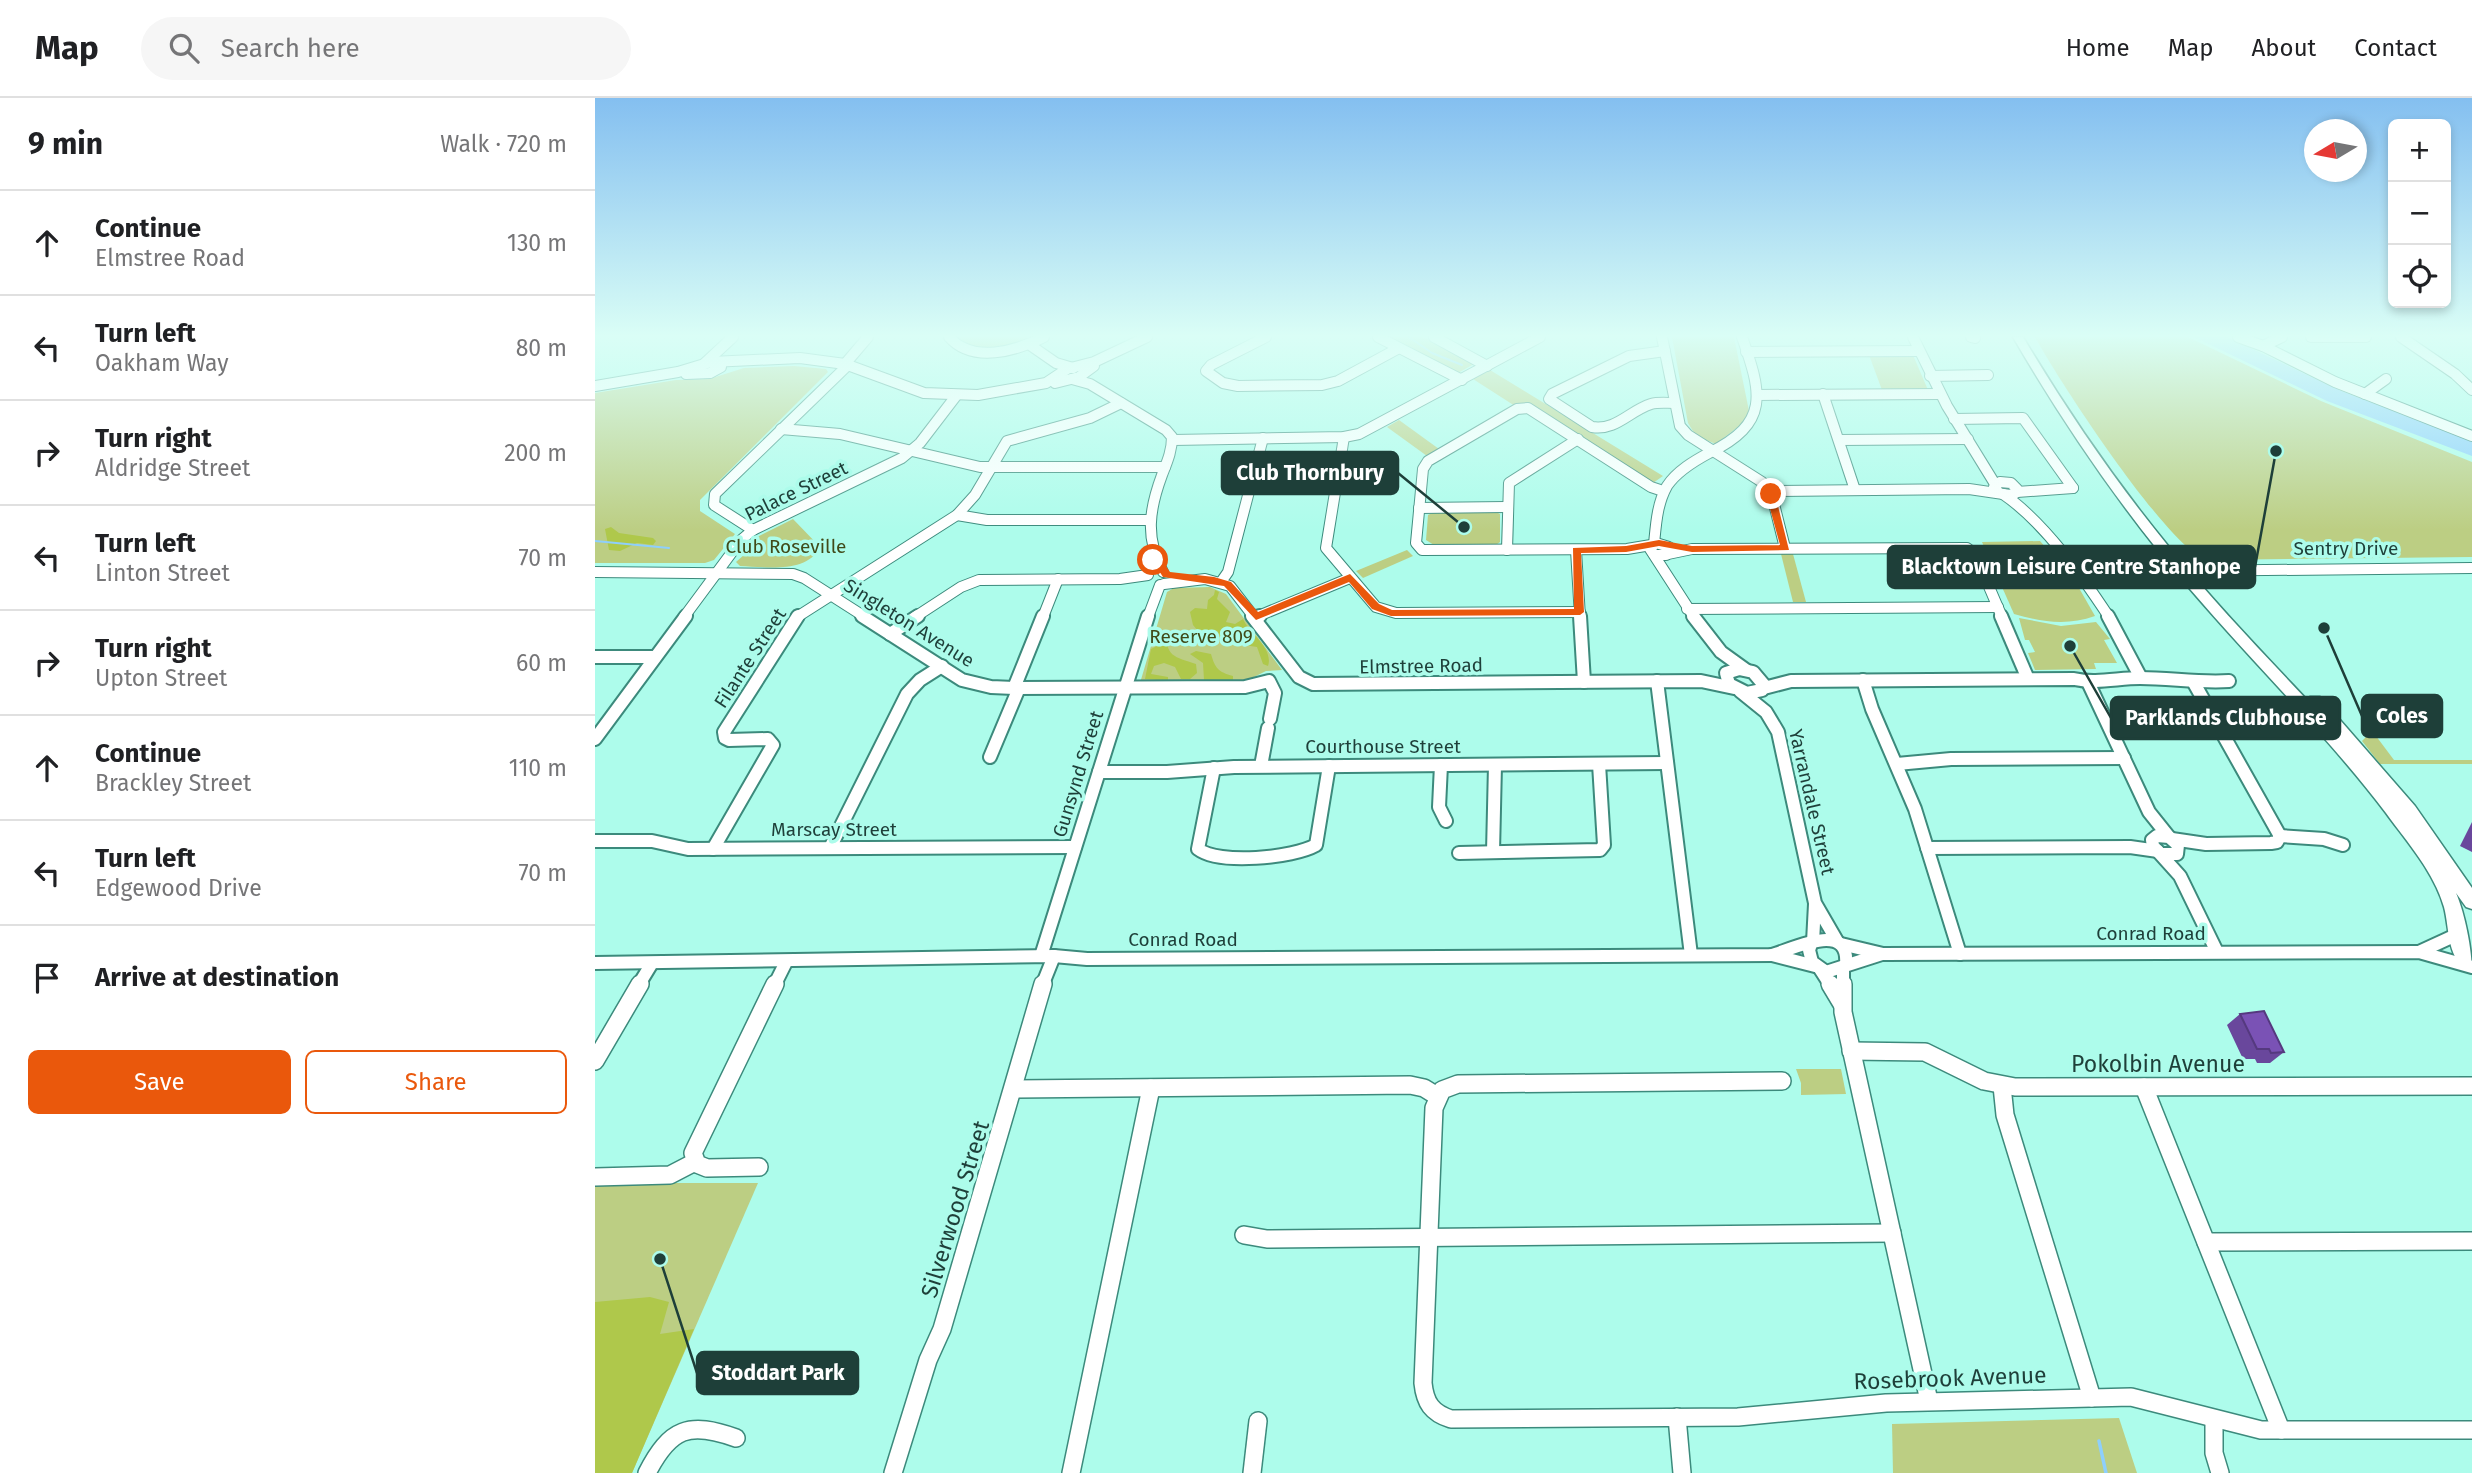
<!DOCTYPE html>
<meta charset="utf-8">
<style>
:root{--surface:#fff;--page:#f6f6f6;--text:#202124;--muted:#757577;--line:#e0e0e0;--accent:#ea580c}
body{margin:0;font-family:"Fira Sans",sans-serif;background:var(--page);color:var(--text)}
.controls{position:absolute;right:21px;top:21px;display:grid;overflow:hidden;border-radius:10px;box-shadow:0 4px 10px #0003}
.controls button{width:63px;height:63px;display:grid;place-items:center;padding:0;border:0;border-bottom:2px solid var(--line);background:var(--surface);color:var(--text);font:35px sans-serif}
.compass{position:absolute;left:1709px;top:21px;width:63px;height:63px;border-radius:50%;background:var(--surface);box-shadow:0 4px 10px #0003;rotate:260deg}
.stop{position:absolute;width:21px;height:21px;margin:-16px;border:5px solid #ea580c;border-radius:50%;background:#fff}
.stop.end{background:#ea580c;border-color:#fff;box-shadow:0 2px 7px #0008}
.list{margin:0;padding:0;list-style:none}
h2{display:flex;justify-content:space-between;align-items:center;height:91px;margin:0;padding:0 28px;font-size:30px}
h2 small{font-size:23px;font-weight:400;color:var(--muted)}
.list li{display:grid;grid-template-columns:46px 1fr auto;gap:21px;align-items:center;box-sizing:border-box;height:105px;padding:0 28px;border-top:2px solid var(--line)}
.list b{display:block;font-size:26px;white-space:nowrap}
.list p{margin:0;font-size:23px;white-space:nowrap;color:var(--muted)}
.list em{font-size:23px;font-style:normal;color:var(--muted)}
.actions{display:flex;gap:14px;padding:21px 28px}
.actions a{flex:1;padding:16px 0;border:2px solid var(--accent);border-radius:10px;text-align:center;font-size:24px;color:var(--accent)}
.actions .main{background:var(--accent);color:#fff}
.icon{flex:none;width:38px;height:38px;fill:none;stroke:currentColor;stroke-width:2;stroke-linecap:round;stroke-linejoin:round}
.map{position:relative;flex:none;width:1877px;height:1375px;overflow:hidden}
header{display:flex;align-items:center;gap:42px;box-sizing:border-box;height:98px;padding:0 35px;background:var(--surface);border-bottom:2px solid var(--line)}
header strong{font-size:33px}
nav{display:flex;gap:38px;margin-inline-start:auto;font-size:24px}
.search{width:490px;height:63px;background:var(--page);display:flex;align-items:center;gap:18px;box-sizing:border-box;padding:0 24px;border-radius:38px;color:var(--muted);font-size:26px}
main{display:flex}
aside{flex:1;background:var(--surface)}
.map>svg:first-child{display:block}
</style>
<header>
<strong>Map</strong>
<div class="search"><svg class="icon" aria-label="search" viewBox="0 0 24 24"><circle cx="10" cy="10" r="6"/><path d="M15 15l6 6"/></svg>Search here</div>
<nav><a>Home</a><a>Map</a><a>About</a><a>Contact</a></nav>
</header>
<main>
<aside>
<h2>9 min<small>Walk · 720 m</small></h2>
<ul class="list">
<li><svg class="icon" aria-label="ahead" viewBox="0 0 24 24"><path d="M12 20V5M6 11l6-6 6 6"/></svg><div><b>Continue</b><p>Elmstree Road</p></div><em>130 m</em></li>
<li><svg class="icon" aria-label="left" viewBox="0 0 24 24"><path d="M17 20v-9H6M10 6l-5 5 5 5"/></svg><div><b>Turn left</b><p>Oakham Way</p></div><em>80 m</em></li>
<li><svg class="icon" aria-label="right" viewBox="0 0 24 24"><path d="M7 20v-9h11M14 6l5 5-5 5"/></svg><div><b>Turn right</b><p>Aldridge Street</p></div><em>200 m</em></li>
<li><svg class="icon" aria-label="left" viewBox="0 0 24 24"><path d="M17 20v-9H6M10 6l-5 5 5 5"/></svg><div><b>Turn left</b><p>Linton Street</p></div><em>70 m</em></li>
<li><svg class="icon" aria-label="right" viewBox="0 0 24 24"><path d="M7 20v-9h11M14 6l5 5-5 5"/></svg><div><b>Turn right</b><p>Upton Street</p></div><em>60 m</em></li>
<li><svg class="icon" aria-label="ahead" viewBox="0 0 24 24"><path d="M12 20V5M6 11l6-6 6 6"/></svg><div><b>Continue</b><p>Brackley Street</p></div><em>110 m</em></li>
<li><svg class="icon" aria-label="left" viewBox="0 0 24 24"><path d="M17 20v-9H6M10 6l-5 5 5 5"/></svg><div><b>Turn left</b><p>Edgewood Drive</p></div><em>70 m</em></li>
<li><svg class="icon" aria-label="arrive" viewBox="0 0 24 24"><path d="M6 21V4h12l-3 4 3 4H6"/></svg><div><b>Arrive at destination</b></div></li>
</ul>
<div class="actions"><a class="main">Save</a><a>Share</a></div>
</aside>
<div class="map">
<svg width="1877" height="1375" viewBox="0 0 1877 1375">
<rect width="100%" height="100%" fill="#adfceb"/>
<g fill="#bcce83">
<path d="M362 239H431L434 242C413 250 380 256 362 239Z"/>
<path d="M793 239H828L879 266 863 275Z"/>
<path d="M1077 239H1139L1154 313 1148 325 1121 346 1101 338 1093 325Z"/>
<path d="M1440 239H1593L1726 303 1877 364V459L1611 462C1571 447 1464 283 1440 239Z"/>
<path d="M1274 257H1318L1333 292H1287Z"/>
<path d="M199 268 231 271 233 274 105 402V413L140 436 119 462 110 465H0V295L81 282 114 281 149 270Z"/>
<path d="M895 272 1068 378 1058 385 940 308H920L878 281Z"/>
<path d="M804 322 844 351 832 358 792 329Z"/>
<path d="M901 414 905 416V444L901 447H839L831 442 833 417 837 415Z"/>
<path d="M198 421 225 449C212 476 170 469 145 468L141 464 150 456H147L162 439Z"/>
<path d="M1445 443 1480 483 1500 518C1472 528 1447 524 1419 516L1387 444Z"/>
<path d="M812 452 818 458 768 480 761 473Z"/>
<path d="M1186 456H1198L1211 504H1198Z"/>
<path d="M615 489 631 496 687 572 671 573 649 584 545 585 572 494 579 490Z"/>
<path d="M1424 520 1466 528 1501 524 1515 541 1509 542 1522 565H1499L1501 571 1440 572 1433 555 1440 554 1434 542H1430Z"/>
<path d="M1781 638 1799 662H1877V666H1785L1767 643 1771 639Z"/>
<path d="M1201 971H1246L1251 996 1206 997V985Z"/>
<path d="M0 1085H163L37 1375H0Z"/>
<path d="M1524 1320 1542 1375H1298L1297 1326Z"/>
</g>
<g fill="#afc84b">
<path d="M16 429 24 435 58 440 61 443 58 447 42 445 25 453 14 452 10 431Z"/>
<path d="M620 492 624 494 622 501 635 514 631 524 640 526 648 521C654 535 679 550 673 568L668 566 662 549 636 545 630 536 617 537 611 533H603L598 527 595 514 600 510 612 511 613 502 619 497Z"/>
<path d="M568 533 573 534C569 558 580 559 601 566L602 575 595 581H586L580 569 569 565 559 568 556 576 573 579V583L550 581 556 551 562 548 563 538Z"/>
<path d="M601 553 616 556C620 570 623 574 638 578V582H609L608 565 595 556Z"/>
<path d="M55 1199 74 1204 65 1236 99 1231 37 1375H0V1204Z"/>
</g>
<path fill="#8ecffc" d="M1599 239H1632L1744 292 1877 343V358L1732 303Z"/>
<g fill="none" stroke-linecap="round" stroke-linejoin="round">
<g stroke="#8ecffc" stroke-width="2">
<path d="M814 239 837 255 867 267"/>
<path d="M0 443 74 450"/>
</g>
<path stroke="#8ecffc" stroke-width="3.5" d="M1504 1343 1511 1375"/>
<defs>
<g id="minor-far2">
<path d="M354 239C378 266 421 253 449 239"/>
<path d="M671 239 616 267 611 273 628 285 643 288 727 287 743 283 804 250"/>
<path d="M783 239 867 282"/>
<path d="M839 239 892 268"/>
<path d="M1067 239 1085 328 1093 337 1167 384 1177 398 1190 450"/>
<path d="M1318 239 1352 308 1400 386"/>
<path d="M1376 239 1380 240"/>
<path d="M1643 239 1668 248"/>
<path d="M1687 239 1668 248 1740 284 1877 338"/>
<path d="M1716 239H1771"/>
<path d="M1806 239 1860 276 1877 292"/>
<path d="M435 247 461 265 478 270"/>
<path d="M1070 253 1034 258 957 296 954 301 997 329C1021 333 1034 313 1056 306 1063 304 1071 305 1079 305"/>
<path d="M1151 254 1324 253"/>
<path d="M110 265 138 239"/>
<path d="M250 266 273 239"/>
<path d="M91 276 115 275 126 269V265"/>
<path d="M1335 278 1393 277"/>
<path d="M477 281 495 286 571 332 577 339C577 353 572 364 567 377 554 412 550 440 568 474"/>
<path d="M460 285 484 279 499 268"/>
<path d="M0 288 83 274 116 264 205 260 250 266 329 295 383 297 451 285 472 271 499 264 552 239"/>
<path d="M1228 296 1260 392"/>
<path d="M1770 296 1791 281"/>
<path d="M1162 297 1345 296"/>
<path d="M1359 321 1428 320 1478 390"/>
<path d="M186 331 245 336 385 369H570"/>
<path d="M749 339 731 450 781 509 801 515 985 514"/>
<path d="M578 342 749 339 764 336 945 239"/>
<path d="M1244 342 1373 341"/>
<path d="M1174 393 1374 391 1415 397 1421 395 1422 391 1416 385 1405 384 1399 389 1404 395"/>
<path d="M1422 394 1478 390"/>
<path d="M1408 396C1449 424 1487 478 1514 519"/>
<path d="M824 410 911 409"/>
<path d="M362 417 392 422H553"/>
<path d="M158 432 119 407 120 396 250 270"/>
<path d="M1059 446C1061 426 1062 406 1072 388 1082 373 1099 363 1114 355 1175 325 1167 296 1147 239"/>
<path d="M1056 447 1032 451 827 452 821 445 828 371 833 363 922 311 933 310 1056 389 1068 393"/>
<path d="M912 452 914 385 983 341"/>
<path d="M981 452 985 519"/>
<path d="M1073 456 1097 451 1372 450 1380 456 1407 519"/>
<path d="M1059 457H1071L1074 449 1061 445 1055 451 1099 519"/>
<path d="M1480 471 1580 473 1877 470"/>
<path d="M0 474 198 476 209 480 270 519"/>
<path d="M626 484 633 474 668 340"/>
<path d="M569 486 610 481 635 488 659 519"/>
<path d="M1092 511 1403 509"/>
<path d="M89 519 146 442 158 432 307 360 325 345 361 298"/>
<path d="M202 519 362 417 380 397 412 343 495 320 526 305"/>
<path d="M320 519 366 489 384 482 525 481 553 477"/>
<path d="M448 519 463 481"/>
<path d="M553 519 565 487"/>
<path d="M661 519 755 480"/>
</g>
<g id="minor-far1">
<path d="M267 518 367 582 396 589 419 590 650 589 674 583 680 595 675 621"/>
<path d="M657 518 704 579 718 586 1106 583 1139 590"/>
<path d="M985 518 989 584"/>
<path d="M1098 518 1126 554 1151 572"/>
<path d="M1406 518 1433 581"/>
<path d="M1513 518 1546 580"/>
<path d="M661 519 665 518"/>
<path d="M295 536 323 518"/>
<path d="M0 559H60"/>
<path d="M1144 571 1158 574 1169 587 1167 592 1152 595 1134 586 1131 575Z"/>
<path d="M1268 582 1277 611 1320 711 1365 856"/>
<path d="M1062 583 1096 857"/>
<path d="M1493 584 1554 714 1574 739"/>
<path d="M1599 585 1685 738"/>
<path d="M419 590 448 518"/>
<path d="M1169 590 1196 583 1479 581C1501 586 1523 580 1545 580 1576 580 1603 585 1634 583"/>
<path d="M1145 593 1171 614 1183 634 1220 805 1242 843"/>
<path d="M0 641 91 518"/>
<path d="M395 659 424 590"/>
<path d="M1302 666 1356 661 1529 660"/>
<path d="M846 667 844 709 851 723"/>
<path d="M666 668 673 630"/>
<path d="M619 670 603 751C624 767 698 760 721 747L734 668"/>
<path d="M504 674H572L639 669 1072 665"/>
<path d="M1685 738 1729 741 1748 747"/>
<path d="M1577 741 1611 746 1676 745 1682 744 1685 738"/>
<path d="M0 743H57L93 751 480 749"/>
<path d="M235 750 312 596 325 582 347 568"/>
<path d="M1332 750 1535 749 1563 753"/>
<path d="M118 751 178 647 173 641 134 642 130 640 129 634 203 518"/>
<path d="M898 754 900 667"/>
<path d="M864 755 1005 752 1009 747 1004 666"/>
<path d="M1568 756H1582L1583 747 1574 739 1562 738 1557 742 1558 748 1585 778 1622 854"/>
<path d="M1218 844 1220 806"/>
<path d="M1216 846 1214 852 1217 864 1231 874 1287 856"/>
<path d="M1246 846 1288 856 1824 854 1877 869"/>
<path d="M1824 854 1861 837"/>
<path d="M1177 857 1220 868"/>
<path d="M446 858 553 518"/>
<path d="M0 865 459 858 492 861 1177 857C1200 850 1255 822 1251 867"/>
<path d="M1225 871 1236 888"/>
<path d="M1248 871V888"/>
<path d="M43 888 57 865"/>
<path d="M179 888 191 864"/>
<path d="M447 888 459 858"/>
</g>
<g id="minor">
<path d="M1235 886 1247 906"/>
<path d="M1248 886V914L1334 1303"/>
<path d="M1256 953 1330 954 1389 983 1420 989 1877 988"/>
<path d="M0 963 45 886"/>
<path d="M1187 983 863 986 847 992 839 1010 828 1285C830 1305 837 1315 856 1321L1143 1319 1291 1305 1536 1299 1666 1332H1877"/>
<path d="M1407 988 1410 1017 1497 1300"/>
<path d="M1549 989 1686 1332"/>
<path d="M419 991 815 987 829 990 842 998"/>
<path d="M164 1069 112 1070 102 1066 98 1055 180 886"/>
<path d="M0 1079 75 1077 100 1064"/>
<path d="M649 1137 672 1141 1297 1135"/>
<path d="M1611 1144 1877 1143"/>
<path d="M1082 1319 1087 1375"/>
<path d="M1619 1322V1355L1625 1375"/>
<path d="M52 1375C75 1330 94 1323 141 1340"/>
<path d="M298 1375 333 1262 347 1231 448 886"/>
<path d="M476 1375 556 990"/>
<path d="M657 1375 663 1323"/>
</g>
<path id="major" d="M1418 239H1428C1472 313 1520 383 1574 449 1618 503 1666 553 1713 603L1715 599H1725L1820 708 1877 790V811L1871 809 1861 795C1870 816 1877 852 1877 874 1851 864 1855 831 1849 809 1839 774 1812 744 1791 715 1731 636 1659 566 1595 491 1528 413 1470 328 1418 239Z"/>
</defs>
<use href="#minor-far2" stroke="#3c8a7c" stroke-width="12"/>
<use href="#minor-far1" stroke="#3c8a7c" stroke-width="16"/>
<use href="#minor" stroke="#3c8a7c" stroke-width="20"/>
<use href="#major" stroke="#3c8a7c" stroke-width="3"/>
<use href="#minor-far2" stroke="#fff" stroke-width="10"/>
<use href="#minor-far1" stroke="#fff" stroke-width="12"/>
<use href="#minor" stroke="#fff" stroke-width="17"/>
<use href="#major" fill="#fff" fill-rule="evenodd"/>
</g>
<g fill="#69479c">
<path d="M1877 724V754L1865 748Z"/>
<path d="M1645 916 1689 954 1675 965H1662L1660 961H1648L1632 927Z"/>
</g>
<path fill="#7a52b5" stroke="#55397f" stroke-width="2" d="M1669 913 1689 954 1676 955 1674 951H1662L1645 916Z"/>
<linearGradient id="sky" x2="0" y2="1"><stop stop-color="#84bff0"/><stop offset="0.55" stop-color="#dafef6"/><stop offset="1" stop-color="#dafef6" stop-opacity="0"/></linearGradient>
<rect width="1877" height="432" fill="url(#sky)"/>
<path fill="#ea580c" d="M1176 393 1180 396 1194 452 1097 454 1064 448 1031 454 986 455 989 514 985 517 796 518 777 511 754 484 661 522 629 488 568 479 559 465 553 462 559 457 565 459 575 474 619 479 636 484 663 514 755 476 784 506 797 512 979 511 978 450 1031 448 1064 442 1097 448 1185 447 1171 396Z"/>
<g text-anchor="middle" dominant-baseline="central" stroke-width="7" stroke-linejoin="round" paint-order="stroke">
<g font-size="19" fill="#1e3f39" stroke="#adfceb">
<text transform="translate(201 393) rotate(-26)">Palace Street</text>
<text x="1751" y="450">Sentry Drive</text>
<text transform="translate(314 525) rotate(32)">Singleton Avenue</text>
<text transform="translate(155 560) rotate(-57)">Filante Street</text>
<text transform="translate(826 568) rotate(-1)">Elmstree Road</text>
<text x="788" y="648">Courthouse Street</text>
<text transform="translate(483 676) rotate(-73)">Gunsynd Street</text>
<text transform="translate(1217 704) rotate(77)">Yarrandale Street</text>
<text x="239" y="731">Marscay Street</text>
<text x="1556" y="835">Conrad Road</text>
<text x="588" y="841">Conrad Road</text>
</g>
<g font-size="19" fill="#404a18" stroke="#adfceb">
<text x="191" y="448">Club Roseville</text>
<text x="606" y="538">Reserve 809</text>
</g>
<g font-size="23" fill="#1e3f39" stroke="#adfceb">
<text x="1563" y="966">Pokolbin Avenue</text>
<text transform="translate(360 1111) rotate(-73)">Silverwood Street</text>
<text transform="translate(1355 1280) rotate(-2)">Rosebrook Avenue</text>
</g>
</g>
<path fill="none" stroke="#1e3f39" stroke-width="2.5" d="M869 429L803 375M1681 353L1660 469M1729 530L1767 618M1475 548L1516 620M65 1161L102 1275"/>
<g fill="#1e3f39" stroke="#adfceb" stroke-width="2.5">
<circle cx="869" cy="429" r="7"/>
<circle cx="1681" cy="353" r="7"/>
<circle cx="1729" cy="530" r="7"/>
<circle cx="1475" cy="548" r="7"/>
<circle cx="65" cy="1161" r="7"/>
</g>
<g fill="#1e3f39" stroke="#1e3f39" stroke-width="2.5">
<rect x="627" y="354" width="176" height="42" rx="7"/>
<rect x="1293" y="448" width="367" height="42" rx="7"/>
<rect x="1767" y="597" width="80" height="42" rx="7"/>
<rect x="1516" y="599" width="229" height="42" rx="7"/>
<rect x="102" y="1254" width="161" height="42" rx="7"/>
</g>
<g font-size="21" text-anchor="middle" font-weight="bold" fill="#fff">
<text x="715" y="382">Club Thornbury</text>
<text x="1476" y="476">Blacktown Leisure Centre Stanhope</text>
<text x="1807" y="625">Coles</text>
<text x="1631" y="627">Parklands Clubhouse</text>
<text x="183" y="1282">Stoddart Park</text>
</g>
</svg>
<div class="controls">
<button>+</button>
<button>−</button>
<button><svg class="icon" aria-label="locate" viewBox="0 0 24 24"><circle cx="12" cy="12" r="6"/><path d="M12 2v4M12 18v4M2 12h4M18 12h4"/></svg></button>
</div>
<svg class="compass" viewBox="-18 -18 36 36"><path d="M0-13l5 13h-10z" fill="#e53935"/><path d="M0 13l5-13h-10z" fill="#757577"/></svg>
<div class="stop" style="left:558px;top:462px"></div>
<div class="stop end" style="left:1176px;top:396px"></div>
</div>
</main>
